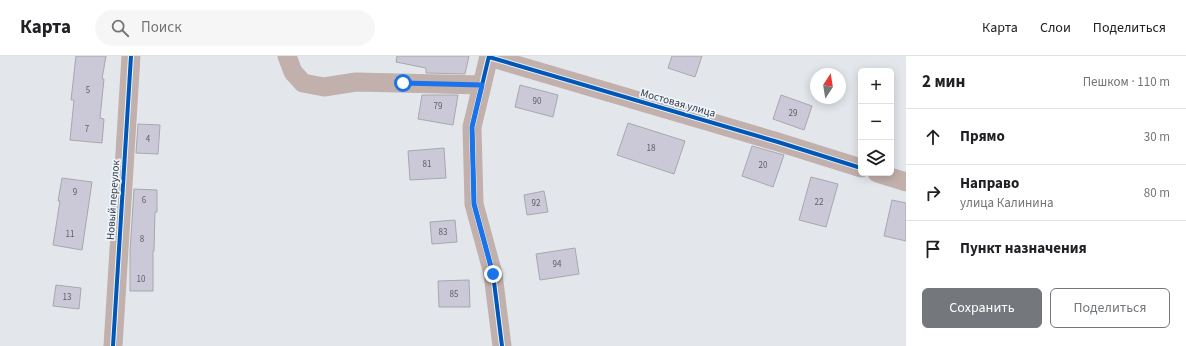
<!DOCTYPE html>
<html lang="ru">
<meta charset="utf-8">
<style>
:root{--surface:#fff;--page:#f6f6f6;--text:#202124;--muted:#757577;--line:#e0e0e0;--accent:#74787c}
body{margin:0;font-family:"Source Sans 3",sans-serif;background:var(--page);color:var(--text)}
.controls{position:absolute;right:12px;top:12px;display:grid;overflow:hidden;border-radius:6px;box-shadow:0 2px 10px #0003}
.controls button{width:36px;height:36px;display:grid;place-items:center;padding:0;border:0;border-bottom:1px solid var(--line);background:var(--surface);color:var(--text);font:20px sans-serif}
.compass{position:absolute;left:810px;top:12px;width:36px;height:36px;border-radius:50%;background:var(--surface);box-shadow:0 2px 10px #0003;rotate:12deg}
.stop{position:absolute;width:12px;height:12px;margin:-9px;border:3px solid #1a73e8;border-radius:50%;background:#fff}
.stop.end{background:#1a73e8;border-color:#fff;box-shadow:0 1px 4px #0008}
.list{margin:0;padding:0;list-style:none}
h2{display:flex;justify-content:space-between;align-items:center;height:52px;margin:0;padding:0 16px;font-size:17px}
h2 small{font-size:13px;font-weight:400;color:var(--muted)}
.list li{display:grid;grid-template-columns:26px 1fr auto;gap:12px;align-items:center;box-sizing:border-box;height:56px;padding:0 16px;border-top:1px solid var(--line)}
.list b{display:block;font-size:15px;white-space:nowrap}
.list p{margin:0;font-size:13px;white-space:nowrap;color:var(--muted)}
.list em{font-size:13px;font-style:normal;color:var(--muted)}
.actions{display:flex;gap:8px;padding:12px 16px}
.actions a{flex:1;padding:9px 0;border:1px solid var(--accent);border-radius:6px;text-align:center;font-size:14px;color:var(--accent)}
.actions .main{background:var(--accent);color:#fff}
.icon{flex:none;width:22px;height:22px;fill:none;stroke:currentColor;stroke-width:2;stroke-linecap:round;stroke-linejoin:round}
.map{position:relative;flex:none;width:906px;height:290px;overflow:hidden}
header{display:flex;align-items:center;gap:24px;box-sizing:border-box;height:56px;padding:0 20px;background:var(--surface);border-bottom:1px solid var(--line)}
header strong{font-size:19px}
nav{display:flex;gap:22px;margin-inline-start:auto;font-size:14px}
.search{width:280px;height:36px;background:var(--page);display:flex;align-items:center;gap:10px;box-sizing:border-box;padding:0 14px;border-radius:22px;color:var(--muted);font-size:15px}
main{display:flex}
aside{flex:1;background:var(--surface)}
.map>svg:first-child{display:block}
</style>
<header>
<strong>Карта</strong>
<div class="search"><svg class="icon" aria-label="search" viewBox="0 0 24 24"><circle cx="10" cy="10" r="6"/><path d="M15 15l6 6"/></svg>Поиск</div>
<nav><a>Карта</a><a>Слои</a><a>Поделиться</a></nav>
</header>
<main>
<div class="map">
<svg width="906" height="290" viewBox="0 0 906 290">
<rect width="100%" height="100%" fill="#e3e7ec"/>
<g fill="#cbc8d8" stroke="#a7a8ac">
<path d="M76 0H106L102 23H104L100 62 104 63 102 87 70 84 74 44H71Z"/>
<path d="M397 0H469L465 18 426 17V12L396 6Z"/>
<path d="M672 0H702L695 21 668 12Z"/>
<path d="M520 29 558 39 553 61 515 51Z"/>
<path d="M422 39H458L453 69 418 63Z"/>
<path d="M781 39 812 50 804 74 773 63Z"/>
<path d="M628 67 685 85 674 118 617 99Z"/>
<path d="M138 68 160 69 158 98 136 97Z"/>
<path d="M752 90 784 99 773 131 742 120Z"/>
<path d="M444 92 446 122 410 124 408 95Z"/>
<path d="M811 121 838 128 826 171 799 164Z"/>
<path d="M62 122 92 126 82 194 53 189 60 145H58Z"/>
<path d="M134 133 157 134V156H155L154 195H153V235H130V196Z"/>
<path d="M544 135 548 156 527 159 524 139Z"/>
<path d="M892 144 906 147V185L884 180Z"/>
<path d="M455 164 457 186 432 188 430 166Z"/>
<path d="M575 192 579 218 540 224 536 198Z"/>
<path d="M469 224 470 251H439L438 225Z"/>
<path d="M56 229 81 232 79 253 53 250Z"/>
</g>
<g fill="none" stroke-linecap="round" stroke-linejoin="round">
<g stroke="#c1b0ab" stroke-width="19">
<path d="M287 0 293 16 303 27 324 31 356 26 482 29"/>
<path d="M489 0 472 71 474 148 493 218 502 290"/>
<path d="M489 1 778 86 861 112"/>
<path d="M877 117 906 126"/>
<path d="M113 290 131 0"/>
</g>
<defs>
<g id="cycleway">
<path d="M489 0 472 71 474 148 493 218 502 290"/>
<path d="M489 1 778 86 861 112"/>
<path d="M113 290 131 0"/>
</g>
</defs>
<use href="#cycleway" stroke="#ecf4fd" stroke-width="6"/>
<use href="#cycleway" stroke="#0057b8" stroke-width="4"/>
</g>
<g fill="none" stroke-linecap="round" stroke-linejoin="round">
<path stroke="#1a73e8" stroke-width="5" d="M403 27 482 29 472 71 474 148 493 218"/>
</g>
<g text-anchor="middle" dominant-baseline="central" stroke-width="3.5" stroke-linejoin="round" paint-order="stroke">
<g font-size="9" fill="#5e5f65">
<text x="88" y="34">5</text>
<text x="537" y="45">90</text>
<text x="438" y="50">79</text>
<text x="793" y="57">29</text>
<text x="87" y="73">7</text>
<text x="148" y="83">4</text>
<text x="651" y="92">18</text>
<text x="427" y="108">81</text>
<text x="763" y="109">20</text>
<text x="75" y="136">9</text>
<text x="144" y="144">6</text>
<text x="819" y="146">22</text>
<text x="536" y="147">92</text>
<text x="443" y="176">83</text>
<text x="70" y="178">11</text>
<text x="142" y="183">8</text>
<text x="557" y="208">94</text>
<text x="141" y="223">10</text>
<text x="454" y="238">85</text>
<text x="67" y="241">13</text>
</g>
<g font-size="11" fill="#393c3f" stroke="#ecf4fd">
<text transform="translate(678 47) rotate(16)">Мостовая улица</text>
<text transform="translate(113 144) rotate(-86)">Новый переулок</text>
</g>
</g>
</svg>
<div class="controls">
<button>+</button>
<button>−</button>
<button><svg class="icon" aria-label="layers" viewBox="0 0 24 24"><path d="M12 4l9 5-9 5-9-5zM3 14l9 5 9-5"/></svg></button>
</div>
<svg class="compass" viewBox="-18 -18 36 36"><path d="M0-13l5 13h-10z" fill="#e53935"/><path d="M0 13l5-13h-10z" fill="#757577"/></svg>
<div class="stop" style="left:403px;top:27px"></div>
<div class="stop end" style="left:493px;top:218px"></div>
</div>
<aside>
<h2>2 мин<small>Пешком · 110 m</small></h2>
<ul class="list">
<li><svg class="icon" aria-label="ahead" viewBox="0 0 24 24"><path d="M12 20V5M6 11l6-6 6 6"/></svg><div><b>Прямо</b></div><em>30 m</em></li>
<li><svg class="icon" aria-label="right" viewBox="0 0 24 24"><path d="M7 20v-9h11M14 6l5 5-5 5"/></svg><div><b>Направо</b><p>улица Калинина</p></div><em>80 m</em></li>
<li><svg class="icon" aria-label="arrive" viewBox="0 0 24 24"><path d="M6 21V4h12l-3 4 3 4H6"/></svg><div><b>Пункт назначения</b></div></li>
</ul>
<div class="actions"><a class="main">Сохранить</a><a>Поделиться</a></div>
</aside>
</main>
